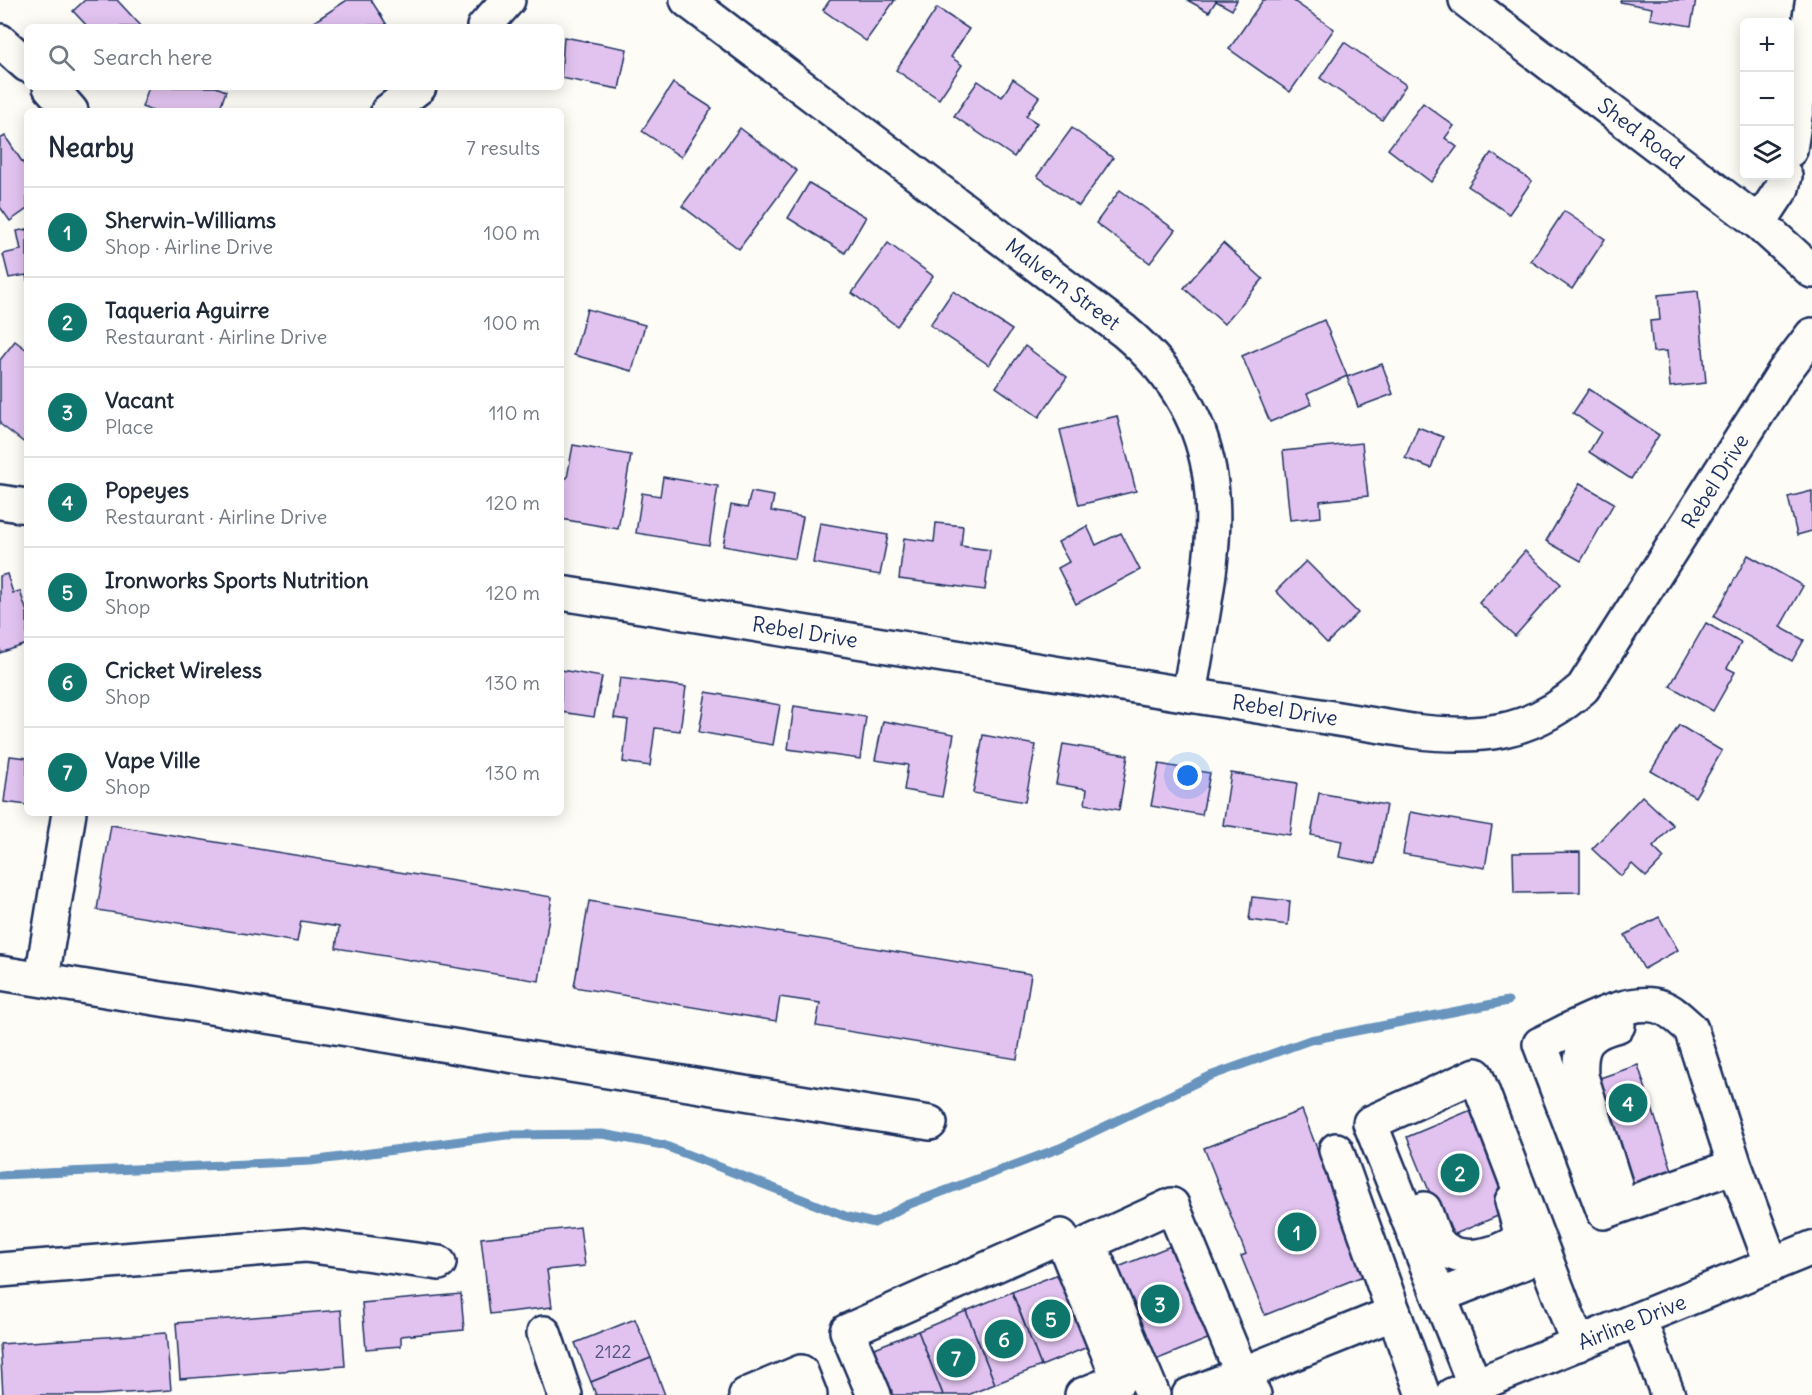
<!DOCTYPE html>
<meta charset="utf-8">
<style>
:root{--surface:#fff;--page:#f2f2f3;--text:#1f2937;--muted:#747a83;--line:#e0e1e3;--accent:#0f766e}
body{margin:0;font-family:Delius,sans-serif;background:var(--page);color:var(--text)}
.controls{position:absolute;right:18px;top:18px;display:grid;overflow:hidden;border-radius:9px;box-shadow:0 3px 15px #0003}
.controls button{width:54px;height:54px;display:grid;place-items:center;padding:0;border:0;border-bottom:2px solid var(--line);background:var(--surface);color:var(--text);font:30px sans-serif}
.you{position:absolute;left:1188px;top:776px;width:21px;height:21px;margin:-15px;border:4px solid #fff;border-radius:50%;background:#1a73e8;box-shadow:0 0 0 9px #1a73e833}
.badge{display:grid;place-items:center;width:39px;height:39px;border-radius:50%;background:var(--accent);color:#fff;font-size:20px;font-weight:700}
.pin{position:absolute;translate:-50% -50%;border:3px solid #fff;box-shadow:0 2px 6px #0006}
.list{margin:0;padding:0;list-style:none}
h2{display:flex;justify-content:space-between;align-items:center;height:78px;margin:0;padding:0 24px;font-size:26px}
h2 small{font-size:20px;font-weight:400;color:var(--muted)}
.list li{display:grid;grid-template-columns:39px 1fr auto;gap:18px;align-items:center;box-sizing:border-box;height:90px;padding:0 24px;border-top:2px solid var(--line)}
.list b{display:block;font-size:22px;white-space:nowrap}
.list p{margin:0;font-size:20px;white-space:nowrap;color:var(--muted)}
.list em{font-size:20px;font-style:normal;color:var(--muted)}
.icon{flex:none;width:33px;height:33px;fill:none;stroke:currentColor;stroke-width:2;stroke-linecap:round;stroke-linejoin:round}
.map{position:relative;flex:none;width:1812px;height:1395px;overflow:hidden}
.search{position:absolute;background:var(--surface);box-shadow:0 3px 15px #0003;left:24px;top:24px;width:540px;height:66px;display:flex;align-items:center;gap:15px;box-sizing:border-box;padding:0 21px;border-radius:9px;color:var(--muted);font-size:22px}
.panel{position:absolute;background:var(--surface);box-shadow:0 3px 15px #0003;left:24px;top:108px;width:540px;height:708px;border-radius:9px}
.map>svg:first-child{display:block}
</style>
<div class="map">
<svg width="1812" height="1395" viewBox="0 0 1812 1395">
<rect width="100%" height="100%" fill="#fdfcf7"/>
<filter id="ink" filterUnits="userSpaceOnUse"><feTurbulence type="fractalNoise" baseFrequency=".0167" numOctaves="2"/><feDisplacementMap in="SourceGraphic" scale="12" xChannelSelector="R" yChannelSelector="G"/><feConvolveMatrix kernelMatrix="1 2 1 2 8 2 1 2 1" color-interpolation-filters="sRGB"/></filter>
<g filter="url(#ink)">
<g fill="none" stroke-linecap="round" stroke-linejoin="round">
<path stroke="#6894bd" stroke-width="9" d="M0 1175 311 1161 506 1135 602 1134 663 1145 845 1216 874 1223 907 1205 1060 1148 1210 1076 1310 1040 1508 1001"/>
</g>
<g fill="#e2c3f0" stroke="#1b2f5e" stroke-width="1.5">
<path d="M85 0H117L142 27H88L73 11Z"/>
<path d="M347 0H371L387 25 306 27Z"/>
<path d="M830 0H895L866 41 823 10Z"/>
<path d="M1187 0H1237L1232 10 1216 1 1209 12Z"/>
<path d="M1263 0H1292L1334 29 1290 92 1229 49Z"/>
<path d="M1621 0H1696L1691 26 1650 19 1652 8 1620 2Z"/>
<path d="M937 8 969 29 951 57 962 65 939 99 896 70Z"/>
<path d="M564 37 627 49 619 89 561 78Z"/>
<path d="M1344 42 1406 85 1382 120 1320 78Z"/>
<path d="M1013 79 1039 97 1026 116 1037 123 1014 157 954 116 978 81 1002 97Z"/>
<path d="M673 83 712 108 681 157 642 131Z"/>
<path d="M149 87H216L226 91 219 111H153L142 107Z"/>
<path d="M1423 103 1454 126 1445 138 1457 147 1431 182 1388 149Z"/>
<path d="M740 128 797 171 739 249 682 206Z"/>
<path d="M1072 128 1113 158 1079 206 1037 176Z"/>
<path d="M5 136 27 169V209L10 221 0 207V139Z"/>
<path d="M1491 153 1532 181 1509 214 1468 186Z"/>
<path d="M809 183 866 217 845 253 788 218Z"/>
<path d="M1120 190 1175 230 1150 263 1096 223Z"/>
<path d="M1564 211 1605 239 1572 289 1531 261Z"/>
<path d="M27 229V281L26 275 9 278 3 254 21 250 17 231Z"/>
<path d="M888 243 933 276 897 326 852 293Z"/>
<path d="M1223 243 1263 279 1224 324 1184 288Z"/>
<path d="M953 291 1012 330 989 365 930 325Z"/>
<path d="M1698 291 1706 383 1670 387 1667 351 1653 352 1650 321 1660 320 1658 295Z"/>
<path d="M587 309 645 325 632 371 574 355Z"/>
<path d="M1324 320 1347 376 1307 394 1312 404 1270 422 1242 356Z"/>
<path d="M15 341 27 350 26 444 0 424V360Z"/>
<path d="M1025 346 1067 377 1039 417 996 387Z"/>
<path d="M1382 364 1393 394 1358 407 1347 377Z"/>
<path d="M1589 389 1659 435 1631 479 1589 452 1601 432 1573 413Z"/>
<path d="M1117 416 1136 491 1079 505 1060 430Z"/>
<path d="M1418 427 1443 437 1431 468 1405 458Z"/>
<path d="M1362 443 1368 496 1320 501 1321 517 1290 520 1283 451Z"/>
<path d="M573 445 631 455 618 529 561 519V477L567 478Z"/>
<path d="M663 477 718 486 709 545 636 533 642 493 660 496Z"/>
<path d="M1580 483 1614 503 1581 561 1546 541Z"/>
<path d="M1812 491V531L1797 535 1788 497Z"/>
<path d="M751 492 774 496 771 511 803 517 795 559 723 546 731 505 747 508Z"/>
<path d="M820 523 888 535 880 575 813 563Z"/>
<path d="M936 523 963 526 961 546 990 550 985 590 899 579 904 538 934 542Z"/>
<path d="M1087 526 1096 545 1121 533 1140 570 1076 604 1058 568 1069 562 1058 542Z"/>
<path d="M1525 551 1561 584 1515 636 1479 603Z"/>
<path d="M1748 555 1803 586 1780 627 1804 640 1792 661 1714 617Z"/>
<path d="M1306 561 1358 613 1327 643 1276 591Z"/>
<path d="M7 574 13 593 20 591 27 612V644L0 653V576Z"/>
<path d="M1706 623 1741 643 1727 668 1735 672 1713 711 1670 686Z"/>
<path d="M561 670 602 677 594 717 561 712Z"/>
<path d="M620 678 686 687 680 731 655 728 650 766 623 762 628 720 614 718Z"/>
<path d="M706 692 780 705 773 745 699 732Z"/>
<path d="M794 706 866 717 860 759 788 749Z"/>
<path d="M883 721 954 734 942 797 904 790 908 765 875 760Z"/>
<path d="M1679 725 1722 751 1695 797 1651 771Z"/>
<path d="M983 735 1036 745 1025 802 973 793Z"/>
<path d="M1063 744 1128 755 1119 810 1085 804 1087 789 1056 784Z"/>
<path d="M10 756 27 758V805L4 802Z"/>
<path d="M1159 764 1210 773 1202 815 1151 806Z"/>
<path d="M1231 773 1297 783 1290 835 1223 825Z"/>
<path d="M1319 793 1386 805 1375 864 1339 857 1342 841 1311 835Z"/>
<path d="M1642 796 1673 825 1653 847 1664 858 1646 877 1632 864 1621 876 1592 849Z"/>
<path d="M1410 812 1492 826 1485 868 1403 854Z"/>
<path d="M111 825 552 897 539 981 336 948 339 927 301 921 297 942 97 910Z"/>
<path d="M1580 852V892L1514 893 1513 853Z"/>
<path d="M1252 897 1290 901 1288 925 1249 920Z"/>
<path d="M589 901 1031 974 1017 1059 816 1026 820 1003 780 997 776 1021 574 987Z"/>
<path d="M1659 917 1678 950 1644 969 1625 935Z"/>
<path d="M1638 1065 1673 1173 1633 1187 1597 1079Z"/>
<path d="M1302 1110 1341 1210 1373 1272 1265 1315 1241 1256 1246 1254 1204 1148Z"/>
<path d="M1471 1110 1512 1210 1448 1237 1407 1137Z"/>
<path d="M580 1227 585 1266 547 1270 552 1307 490 1314 481 1238Z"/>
<path d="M1173 1245 1210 1338 1148 1363 1111 1270Z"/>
<path d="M1061 1273 1090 1346 1041 1366 1012 1292Z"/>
<path d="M1012 1292 1041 1366 995 1384 966 1311Z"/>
<path d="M461 1294 464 1330 401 1336V1346L366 1349 362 1303Z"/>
<path d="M341 1310 345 1366 180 1379 176 1323Z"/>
<path d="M966 1311 995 1384 968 1395H943L918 1331Z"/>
<path d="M635 1319 651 1358 591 1382 575 1343Z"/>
<path d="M918 1331 943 1395H885L867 1351Z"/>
<path d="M166 1333 171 1390 96 1395H3L0 1344Z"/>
<path d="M651 1358 665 1395H596L591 1382Z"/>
</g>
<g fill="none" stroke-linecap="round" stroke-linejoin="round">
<defs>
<g id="minor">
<path d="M687 0 1124 331C1250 438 1212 553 1189 695"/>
<path d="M1466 0 1759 223 1812 271"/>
<path d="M484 27 508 0"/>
<path d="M0 41 27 65"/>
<path d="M50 87 71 111"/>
<path d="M388 111 419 87"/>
<path d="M1790 150 1812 4"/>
<path d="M1759 223 1782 188 1785 176"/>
<path d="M0 502 27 506"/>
<path d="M561 593 1412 731C1478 739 1531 735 1583 688L1784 372 1812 335"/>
<path d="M0 973 930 1123"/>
<path d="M42 978 69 813"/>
<path d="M1336 1150 1423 1395"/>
<path d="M1735 1166 1604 1212 1540 1044C1571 1030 1628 995 1661 1007 1673 1011 1682 1021 1691 1029L1735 1166 1772 1265"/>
<path d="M1615 1184 1581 1076C1579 1044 1587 1033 1618 1025"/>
<path d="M1424 1209C1428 1218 1431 1231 1436 1240 1454 1267 1496 1256 1517 1241L1520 1229 1512 1201"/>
<path d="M0 1270 305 1245 439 1263"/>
<path d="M1439 1296 1525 1262"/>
<path d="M1639 1319 1668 1395"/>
<path d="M544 1333 565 1395"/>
<path d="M1475 1386 1370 1123 1476 1075 1578 1344"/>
<path d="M746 1395 801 1372 810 1395"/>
<path d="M874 1395 847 1331 1061 1236 1119 1380 1082 1395"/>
<path d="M1153 1395 1089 1243 1172 1205 1242 1374 1394 1313"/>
<path d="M1189 1395 1242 1374 1254 1395"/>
</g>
<path id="major" d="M1452 1395 1812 1248"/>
</defs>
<use href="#minor" stroke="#1b2f5e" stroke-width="38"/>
<use href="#major" stroke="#1b2f5e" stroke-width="38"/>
<use href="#minor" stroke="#fdfcf7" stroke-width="33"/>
<use href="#major" stroke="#fdfcf7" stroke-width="33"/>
</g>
</g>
<g text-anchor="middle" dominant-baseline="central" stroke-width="6" stroke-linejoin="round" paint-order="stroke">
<g font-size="18" fill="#4d5482">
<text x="613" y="1351">2122</text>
</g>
<g font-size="21" fill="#1b2f5e" stroke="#fdfcf7">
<text transform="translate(1641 133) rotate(37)">Shed Road</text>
<text transform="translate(1063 284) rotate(37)">Malvern Street</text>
<text transform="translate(1715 481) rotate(-58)">Rebel Drive</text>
<text transform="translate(805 632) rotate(9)">Rebel Drive</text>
<text transform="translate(1285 710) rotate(9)">Rebel Drive</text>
<text transform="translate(1632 1322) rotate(-22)">Airline Drive</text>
</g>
</g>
</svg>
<div class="controls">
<button>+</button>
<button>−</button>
<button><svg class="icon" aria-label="layers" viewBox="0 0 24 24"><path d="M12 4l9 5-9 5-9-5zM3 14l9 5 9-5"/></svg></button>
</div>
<div class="you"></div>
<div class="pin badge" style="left:1297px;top:1232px">1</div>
<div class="pin badge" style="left:1460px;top:1173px">2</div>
<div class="pin badge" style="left:1160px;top:1304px">3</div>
<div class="pin badge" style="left:1628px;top:1103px">4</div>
<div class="pin badge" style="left:1051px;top:1319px">5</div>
<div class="pin badge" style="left:1004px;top:1339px">6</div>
<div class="pin badge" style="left:956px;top:1358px">7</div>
<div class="search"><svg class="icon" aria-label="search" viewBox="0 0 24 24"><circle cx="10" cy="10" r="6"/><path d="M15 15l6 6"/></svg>Search here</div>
<section class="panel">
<h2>Nearby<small>7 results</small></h2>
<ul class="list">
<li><span class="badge">1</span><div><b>Sherwin-Williams</b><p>Shop · Airline Drive</p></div><em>100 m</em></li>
<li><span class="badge">2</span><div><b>Taqueria Aguirre</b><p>Restaurant · Airline Drive</p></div><em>100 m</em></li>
<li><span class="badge">3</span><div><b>Vacant</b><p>Place</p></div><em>110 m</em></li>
<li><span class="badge">4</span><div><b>Popeyes</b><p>Restaurant · Airline Drive</p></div><em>120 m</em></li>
<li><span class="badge">5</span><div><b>Ironworks Sports Nutrition</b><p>Shop</p></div><em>120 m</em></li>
<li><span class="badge">6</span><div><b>Cricket Wireless</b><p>Shop</p></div><em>130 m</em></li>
<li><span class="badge">7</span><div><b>Vape Ville</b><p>Shop</p></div><em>130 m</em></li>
</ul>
</section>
</div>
